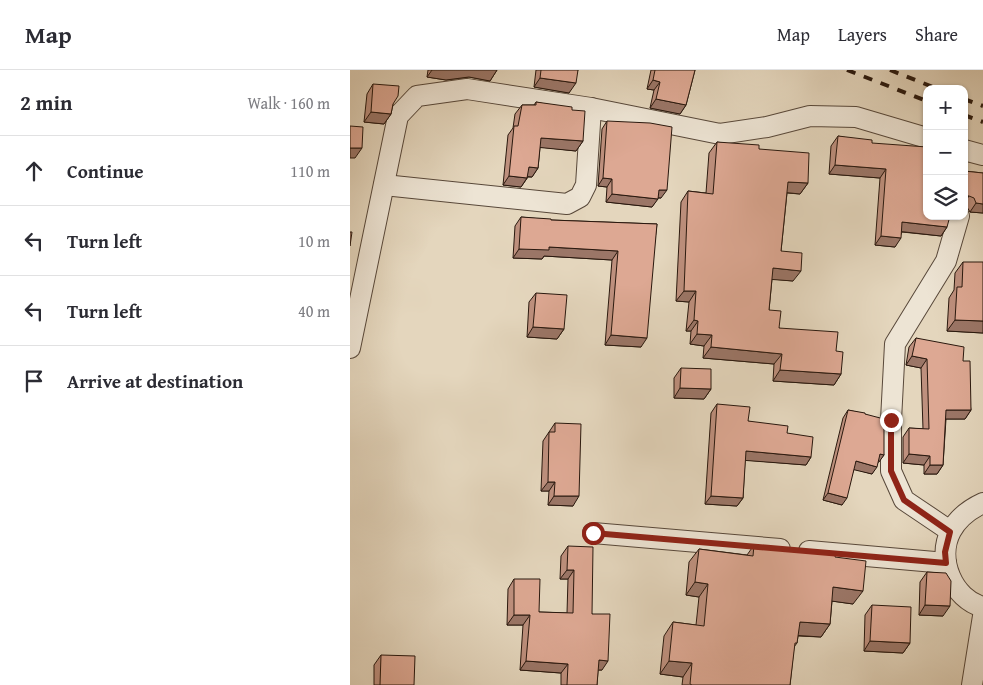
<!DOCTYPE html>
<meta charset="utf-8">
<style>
:root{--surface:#fff;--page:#f7f7f7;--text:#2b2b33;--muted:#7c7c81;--line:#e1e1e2}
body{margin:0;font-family:"Gentium Book Plus",serif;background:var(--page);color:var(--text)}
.controls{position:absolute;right:15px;top:15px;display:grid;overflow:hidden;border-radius:10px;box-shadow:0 1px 4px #0004}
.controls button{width:45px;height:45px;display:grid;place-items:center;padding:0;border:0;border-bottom:1px solid var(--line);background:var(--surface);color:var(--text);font:25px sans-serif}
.stop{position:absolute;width:15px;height:15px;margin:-11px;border:4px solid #8f2418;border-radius:50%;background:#fff}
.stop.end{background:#8f2418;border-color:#fff;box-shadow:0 1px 5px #0008}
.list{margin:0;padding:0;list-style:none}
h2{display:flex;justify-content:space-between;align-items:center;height:65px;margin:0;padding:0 20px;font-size:21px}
h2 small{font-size:16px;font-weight:400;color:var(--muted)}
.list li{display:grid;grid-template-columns:32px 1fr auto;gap:15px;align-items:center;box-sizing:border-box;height:70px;padding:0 20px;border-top:1px solid var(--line)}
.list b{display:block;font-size:19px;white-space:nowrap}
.list em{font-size:16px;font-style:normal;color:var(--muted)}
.icon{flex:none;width:28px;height:28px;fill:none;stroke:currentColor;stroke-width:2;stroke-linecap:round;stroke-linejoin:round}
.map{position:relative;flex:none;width:633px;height:615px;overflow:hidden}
header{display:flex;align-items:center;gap:30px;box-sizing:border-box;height:70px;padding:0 25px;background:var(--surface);border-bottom:1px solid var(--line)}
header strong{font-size:24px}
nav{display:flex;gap:28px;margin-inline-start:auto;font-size:18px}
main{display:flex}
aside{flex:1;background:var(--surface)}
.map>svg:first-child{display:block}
</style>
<header>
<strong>Map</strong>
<nav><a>Map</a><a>Layers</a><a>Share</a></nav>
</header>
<main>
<aside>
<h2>2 min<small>Walk · 160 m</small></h2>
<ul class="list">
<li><svg class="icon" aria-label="ahead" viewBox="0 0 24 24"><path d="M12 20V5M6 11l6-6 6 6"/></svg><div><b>Continue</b></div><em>110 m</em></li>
<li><svg class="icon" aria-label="left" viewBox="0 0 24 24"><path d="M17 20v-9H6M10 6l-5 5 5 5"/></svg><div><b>Turn left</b></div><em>10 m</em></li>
<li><svg class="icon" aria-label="left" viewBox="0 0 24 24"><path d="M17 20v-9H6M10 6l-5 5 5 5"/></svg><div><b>Turn left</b></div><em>40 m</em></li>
<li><svg class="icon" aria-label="arrive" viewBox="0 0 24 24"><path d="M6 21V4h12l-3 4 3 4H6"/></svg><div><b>Arrive at destination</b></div></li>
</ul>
</aside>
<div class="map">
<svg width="633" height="615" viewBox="0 0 633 615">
<rect width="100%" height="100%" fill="#e4d6bd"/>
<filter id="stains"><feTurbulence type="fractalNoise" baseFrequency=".004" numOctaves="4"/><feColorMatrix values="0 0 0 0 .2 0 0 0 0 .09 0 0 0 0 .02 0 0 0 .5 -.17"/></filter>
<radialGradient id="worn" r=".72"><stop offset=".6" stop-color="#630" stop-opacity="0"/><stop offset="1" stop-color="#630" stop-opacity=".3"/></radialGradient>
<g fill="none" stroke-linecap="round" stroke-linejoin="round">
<defs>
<g id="street">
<path d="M614 80 633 85"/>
<path d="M34 115 217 134 230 127 236 115 241 38"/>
<path d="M0 278 48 46 67 26 117 19 241 38 370 64 417 57 460 46 506 47 577 68"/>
<path d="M633 433C620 439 608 448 601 461 586 489 603 529 633 537"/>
<path d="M600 461 554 430 541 401V350L545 274 596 191 609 146"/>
<path d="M243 463 430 479"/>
<path d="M459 481 596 493"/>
<path d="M622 615 633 546"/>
</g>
</defs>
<use href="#street" stroke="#58483a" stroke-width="22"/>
<use href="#street" stroke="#ede4d4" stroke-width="20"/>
<g stroke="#29180e" stroke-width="4" stroke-dasharray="9 9" stroke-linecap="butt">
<path d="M497 0 577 31"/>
<path d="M540 0 588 19"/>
<path d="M614 29 633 36"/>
<path d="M614 45 633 52"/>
</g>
</g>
<g fill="#be907e" stroke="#29180e">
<path d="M78 0H147L140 11 119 7 96 10 77 7Z"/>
<path d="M186 0H228L219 23 184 17Z"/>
<path d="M301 0H345L336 35 330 44 300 38 304 20 297 19Z"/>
<path d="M23 14 43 34 41 44 34 54 14 52 17 24Z"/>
<path d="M186 32 222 40 233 71 226 81 190 77 188 98 182 107H178L171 117 153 115 158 65 163 58 165 44 172 35H184Z"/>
<path d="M257 51 311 128H308L302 137 256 132 257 117 248 116 252 59Z"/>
<path d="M488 66 522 73 597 157 591 166 552 162 545 177 525 175 530 108 479 104 481 76Z"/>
<path d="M367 72 409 79 458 113 450 124 437 123 431 181 443 211 422 209 419 240 429 258 486 281 491 304 484 315 423 311 424 294 353 288 354 276 340 274 341 261H336L339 232 326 231 331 132 338 121 356 123 359 83Z"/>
<path d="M614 101 633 103V143L620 142 617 137 614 136Z"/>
<path d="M171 147 201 150 307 154 291 277 255 275 262 190 194 186 192 189 163 188 165 156Z"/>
<path d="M613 192 633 263 597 261 599 228 604 220 605 203Z"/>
<path d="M186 223 214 259 207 269 177 267 179 232Z"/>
<path d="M566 268 613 291 621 340 615 349H596L593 395 587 404H574V395L553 393V367L559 358 573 359 571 298 556 295 559 277Z"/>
<path d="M331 298 361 319 354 329 324 328V308Z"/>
<path d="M367 334 398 351 437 363 461 387 456 395 395 390 393 428 387 436 355 434 361 343Z"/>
<path d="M498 340 515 344 534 385 528 392 522 404 504 399 492 435 473 430 493 348Z"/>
<path d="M205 353 223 436 198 435 199 421H191L193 371Z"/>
<path d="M404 475 485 487 503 534 482 531 480 554 471 567 448 566 447 573 444 577 440 615H332L333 607 310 604 314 566 323 552 346 555 349 527 336 525 339 492 349 479 397 485Z"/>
<path d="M218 476 242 544 252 600H248L247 615H211V603L170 600 173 555H157L158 519 164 509 189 542 217 543 218 509H210L211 486Z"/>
<path d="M577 502 593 546 569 545 570 512Z"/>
<path d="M522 535 560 573 553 583 514 581 515 545Z"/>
<path d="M31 585 64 615H24V595Z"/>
</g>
<g fill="#9b7667" stroke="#29180e">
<path d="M82 0H147L140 11 119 7 96 10 77 7Z"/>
<path d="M190 8 226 13 219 23 184 17Z"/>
<path d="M303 10 310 12 304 20 297 19Z"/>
<path d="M306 29 336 35 330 44 300 38Z"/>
<path d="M21 42 41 44 34 54 14 52Z"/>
<path d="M191 68 233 71 226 81 185 77Z"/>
<path d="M0 78H12L5 88H0Z"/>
<path d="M485 95 536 99 530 108 479 104Z"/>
<path d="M179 97 188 98 182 107 172 106Z"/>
<path d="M159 106 177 108 171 117 153 115Z"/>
<path d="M253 108 262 109 257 117 248 116Z"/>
<path d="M438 112 458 113 450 124 431 122Z"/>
<path d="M309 120H317L311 128 303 127Z"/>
<path d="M262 124 308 129 302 137 256 132Z"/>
<path d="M614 125 619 126 614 133Z"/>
<path d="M626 133 633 134V143L620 142Z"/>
<path d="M552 152 597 157 591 166 546 161Z"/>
<path d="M531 166 551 168 545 177 525 175Z"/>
<path d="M199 177 268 181 262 190 194 186 192 189 163 188 169 179Z"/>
<path d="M423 198 451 201 443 211 416 209Z"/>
<path d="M334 221H346L339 232 326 231Z"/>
<path d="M344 250 348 251 341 261H336Z"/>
<path d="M605 250 633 251V263L597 261Z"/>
<path d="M183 257 214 259 207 269 177 267Z"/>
<path d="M347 264 362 265 354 276 340 274Z"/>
<path d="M261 265 297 268 291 277 255 275Z"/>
<path d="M361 277 432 284 424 294 353 288Z"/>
<path d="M562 286 577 289 571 298 556 295Z"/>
<path d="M430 300 491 304 484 315 423 311Z"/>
<path d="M330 318 361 319 354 329 324 328Z"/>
<path d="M596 340H621L615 349H590Z"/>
<path d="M396 381 461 387 456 395 390 390Z"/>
<path d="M530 384 534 385 529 392H525Z"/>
<path d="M559 384 580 386 574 395 553 393Z"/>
<path d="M506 391 527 397 522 404 501 399Z"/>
<path d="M580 395H593L587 404H574Z"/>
<path d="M198 412H205L199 421H191Z"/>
<path d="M478 423 497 428 492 435 473 430Z"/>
<path d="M204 426H229L223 436 198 435Z"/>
<path d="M361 426 393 428 387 436 355 434Z"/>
<path d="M217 500H224L218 509H210Z"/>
<path d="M345 512 358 514 349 527 336 525Z"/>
<path d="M483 517 513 521 503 534 474 530Z"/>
<path d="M575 535 600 536 593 546 569 545Z"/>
<path d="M164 545H180L173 555H157Z"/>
<path d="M450 552 480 554 471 567 441 565Z"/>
<path d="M520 571 560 573 553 583 514 581Z"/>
<path d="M249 590 258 591 252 600H242Z"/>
<path d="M176 591 218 594 211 603 170 600Z"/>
<path d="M319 591 342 593 333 607 310 604Z"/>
</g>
<g fill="#dda893" stroke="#29180e">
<path d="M191 0H228L226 13 190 8Z"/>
<path d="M305 0H345L336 35 306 29 310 12 303 10Z"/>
<path d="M23 14 49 16 48 26 43 34 41 44 21 42Z"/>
<path d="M186 32 222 37V40L235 41 233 71 191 68 188 98 179 97 177 108 159 106 164 56H168L172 35H186Z"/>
<path d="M257 51 300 53 322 57 317 120H309L308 129 262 124V109L253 108Z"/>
<path d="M0 56 13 57 12 78H0Z"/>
<path d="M488 66 522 70V73L577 77V146H600L597 157 552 152 551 168 531 166 536 99 485 95Z"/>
<path d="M367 72 409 75V79L459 83 458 113 438 112 431 181 452 183 451 201 423 198 419 240 431 241 429 258 488 262 486 281 493 282 491 304 430 300 432 284 361 277 362 265 347 264 348 251 344 250 346 221H334L338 121 363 124Z"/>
<path d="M614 101 633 103V134L626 133 624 128 619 126 614 125Z"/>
<path d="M171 147 201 149V150L307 154 297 268 261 265 268 181 199 177V180L169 179Z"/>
<path d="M0 162H2L0 176Z"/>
<path d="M613 192H633V251L605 250 607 217H612Z"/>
<path d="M186 223 217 225 214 259 183 257Z"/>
<path d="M566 268 614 277 613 291H620L621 340H596L593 395H580V386L559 384V358L579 359 577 289 562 286Z"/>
<path d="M331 298 361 299V319L330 318Z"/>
<path d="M367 334 400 337 398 351 438 356 437 363 463 367 461 387 396 381 393 428 361 426Z"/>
<path d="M498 340 515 343V344L534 349V385L530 384 527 397 506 391 497 428 478 423Z"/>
<path d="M205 353 231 354 229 426H204L205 412H198L199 362H205Z"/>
<path d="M404 475 486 482 485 487 516 491 513 521 483 517 480 554 450 552 447 573H445L440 615H342L340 614 342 593 319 591 323 552 354 556 358 514 345 512 349 479 403 486Z"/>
<path d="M218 476 243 477 242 544H260L258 591 249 590 247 615H217L218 594 176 591 180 545H164V509H190L189 542 223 543 224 500H217Z"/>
<path d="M577 502 596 503 601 511 600 536 575 535Z"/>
<path d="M522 535 561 537 560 573 520 571Z"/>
<path d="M31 585 65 586 64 615H30Z"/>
</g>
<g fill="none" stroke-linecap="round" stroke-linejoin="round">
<path stroke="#8f2418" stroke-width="6" d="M243 463 596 493 595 482 600 462 554 430 541 401V350"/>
</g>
<rect width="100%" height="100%" filter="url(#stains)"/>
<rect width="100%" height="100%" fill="url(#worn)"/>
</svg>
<div class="controls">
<button>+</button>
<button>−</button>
<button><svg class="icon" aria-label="layers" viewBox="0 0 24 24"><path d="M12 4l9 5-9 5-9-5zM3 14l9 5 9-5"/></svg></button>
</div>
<div class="stop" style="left:243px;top:463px"></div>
<div class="stop end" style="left:541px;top:350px"></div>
</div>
</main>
